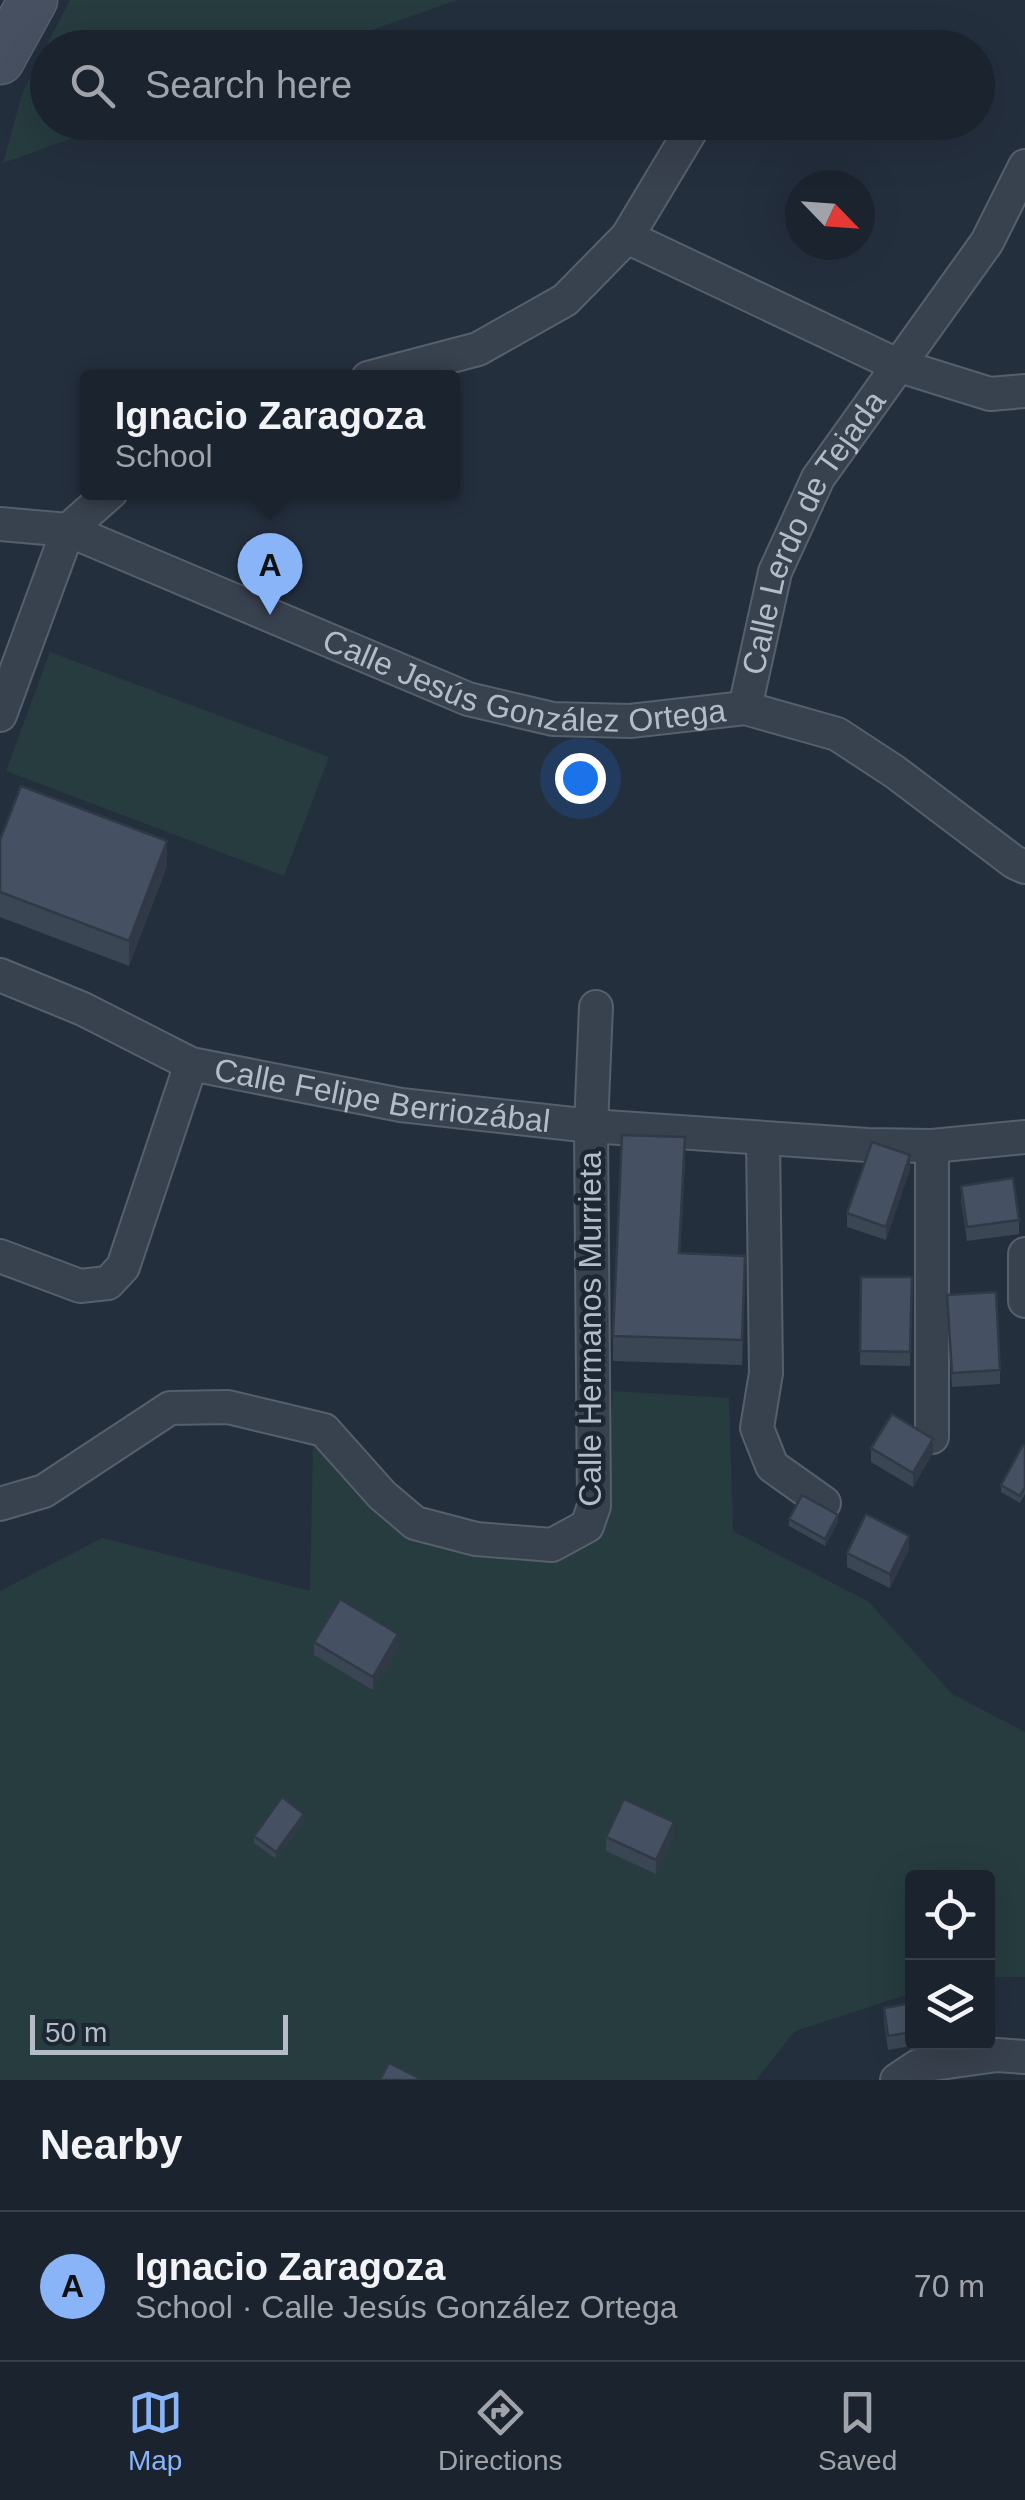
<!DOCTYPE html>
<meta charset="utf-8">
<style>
:root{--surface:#1b232e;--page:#242b36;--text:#f1f3f6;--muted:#a0a4aa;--line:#39404a;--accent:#8ab4f8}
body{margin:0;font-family:Arial,sans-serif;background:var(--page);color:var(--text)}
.controls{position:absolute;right:30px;bottom:30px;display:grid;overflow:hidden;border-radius:10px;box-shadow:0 10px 40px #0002}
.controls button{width:90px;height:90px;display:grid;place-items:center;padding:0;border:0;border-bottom:2px solid var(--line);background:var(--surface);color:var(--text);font:50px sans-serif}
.compass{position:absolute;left:785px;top:170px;width:90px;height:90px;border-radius:50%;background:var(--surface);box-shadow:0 10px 40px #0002;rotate:115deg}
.scale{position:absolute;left:30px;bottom:25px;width:258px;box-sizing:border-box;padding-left:10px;border:5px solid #b4bcc9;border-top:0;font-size:28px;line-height:35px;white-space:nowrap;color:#b4bcc9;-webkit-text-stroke:8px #1d2633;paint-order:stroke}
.you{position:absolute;left:580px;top:778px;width:35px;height:35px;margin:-25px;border:8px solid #fff;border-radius:50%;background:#1a73e8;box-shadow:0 0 0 15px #1a73e833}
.badge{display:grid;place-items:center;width:65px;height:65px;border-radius:50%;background:var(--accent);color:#111;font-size:32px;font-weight:700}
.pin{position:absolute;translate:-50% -82px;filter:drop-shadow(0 2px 5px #0008)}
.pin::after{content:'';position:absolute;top:52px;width:35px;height:30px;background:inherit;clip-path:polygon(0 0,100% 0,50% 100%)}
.popup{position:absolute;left:80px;top:370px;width:380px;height:130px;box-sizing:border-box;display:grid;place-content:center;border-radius:10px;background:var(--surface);filter:drop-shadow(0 2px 8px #0005);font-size:32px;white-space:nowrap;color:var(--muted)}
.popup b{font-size:38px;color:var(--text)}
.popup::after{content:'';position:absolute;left:50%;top:100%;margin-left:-20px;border:20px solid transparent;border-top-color:var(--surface)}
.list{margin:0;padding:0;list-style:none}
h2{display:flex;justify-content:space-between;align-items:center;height:130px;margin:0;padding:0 40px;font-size:42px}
h2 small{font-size:32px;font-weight:400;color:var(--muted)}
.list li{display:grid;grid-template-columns:65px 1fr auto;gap:30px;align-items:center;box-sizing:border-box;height:150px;padding:0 40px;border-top:2px solid var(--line)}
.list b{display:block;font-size:38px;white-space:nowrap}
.list p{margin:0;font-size:32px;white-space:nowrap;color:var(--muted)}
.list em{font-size:32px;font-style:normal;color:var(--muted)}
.icon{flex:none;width:55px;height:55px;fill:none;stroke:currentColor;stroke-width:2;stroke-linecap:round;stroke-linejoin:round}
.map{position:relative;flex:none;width:1025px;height:2080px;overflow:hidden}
.search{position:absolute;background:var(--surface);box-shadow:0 10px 40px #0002;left:30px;right:30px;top:30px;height:110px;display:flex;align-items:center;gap:25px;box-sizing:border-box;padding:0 35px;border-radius:55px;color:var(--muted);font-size:38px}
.sheet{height:280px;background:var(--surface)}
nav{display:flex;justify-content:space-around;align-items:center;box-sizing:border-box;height:140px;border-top:2px solid var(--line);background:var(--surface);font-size:28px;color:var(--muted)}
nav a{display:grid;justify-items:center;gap:5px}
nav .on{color:var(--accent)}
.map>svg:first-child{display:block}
</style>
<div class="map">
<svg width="1025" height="2080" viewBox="0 0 1025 2080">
<rect width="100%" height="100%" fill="#242f3e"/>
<g fill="#263c3f">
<path d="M70 0H457L324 47 48 48V122L115 123 3 163 23 91Z"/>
<path d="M50 652 329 757 284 876 6 771Z"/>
<path d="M613 1391 729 1398 733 1531 869 1602 952 1694 1025 1732V1977H988V1878H912V1993L795 2031 756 2080H0V1591L102 1538 310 1591 313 1443 390 1513 560 1548 605 1521Z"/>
</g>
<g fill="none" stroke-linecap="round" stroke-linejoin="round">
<defs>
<g id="minor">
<path d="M627 237 897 365 990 394 1025 391"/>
<path d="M368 378 478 349 565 300 627 237 696 122"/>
<path id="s1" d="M0 524 68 530 468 699 553 719 630 721 745 708 837 734 895 772 1014 862 1025 867"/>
<path id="s2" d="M745 708 775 572 818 478 987 242 1025 166"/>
<path d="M0 715 68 530 111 492"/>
<path id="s3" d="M0 975 83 1009 191 1064 401 1105 591 1126 867 1145 932 1146 1025 1137"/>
<path d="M763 1139 766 1373 757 1428 772 1466 824 1503"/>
<path d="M1025 1254V1301"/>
<path d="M0 1256 80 1286 108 1283 123 1267 191 1064"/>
<path d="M932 1437V1146"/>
<path d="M0 1504 44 1491 170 1408 228 1407 324 1430 382 1495 415 1523 476 1539 552 1545 587 1526 594 1506 591 1126 596 1007"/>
<path d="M897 2080 918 2066 997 2055 1025 2057"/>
</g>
<path id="secondary" d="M0 60 33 0"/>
</defs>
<use href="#minor" stroke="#565f6c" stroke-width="36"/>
<use href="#secondary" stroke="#565f6c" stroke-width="51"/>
<use href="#minor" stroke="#38414e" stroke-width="32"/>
<use href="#secondary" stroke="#465061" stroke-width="48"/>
</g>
<g fill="#3b4654">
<path d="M0 840 167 866 129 966 0 917Z"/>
<path d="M685 1162 680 1253 745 1281 742 1365 613 1361V1336Z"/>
<path d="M910 1169 886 1240 847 1227V1213Z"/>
<path d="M961 1186 1019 1220V1234L967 1241 961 1200Z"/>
<path d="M861 1277H912L910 1366 860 1365Z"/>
<path d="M947 1295 1000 1370V1384L952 1387Z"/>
<path d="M1025 1446V1494L1020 1503 1001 1492V1485Z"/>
<path d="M871 1448 933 1453 913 1487 871 1462Z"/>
<path d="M789 1519 838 1522 825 1546 789 1526Z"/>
<path d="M909 1549 890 1588 847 1567V1553Z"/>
<path d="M314 1642 398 1648 373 1690 314 1655Z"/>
<path d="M304 1821 276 1859 254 1843V1836Z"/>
<path d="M674 1836 656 1874 606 1851V1837Z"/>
<path d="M912 2003V2042H934L888 2050 884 2022V2008Z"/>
</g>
<g fill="#303945">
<path d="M167 841V866L129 966V941Z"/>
<path d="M685 1137V1162L679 1278V1253Z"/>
<path d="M910 1155V1169L886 1240V1227Z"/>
<path d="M933 1439V1453L913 1487V1473Z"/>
<path d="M838 1515V1522L825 1546V1539Z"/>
<path d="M909 1536V1549L890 1588V1574Z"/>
<path d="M398 1634V1648L373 1690V1677Z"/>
<path d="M304 1814V1821L276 1859V1852Z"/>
<path d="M674 1822V1836L656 1874V1860Z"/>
</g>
<g fill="#455162" stroke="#303945" stroke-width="2.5">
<path d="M21 786 167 841 129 941 0 892V840Z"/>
<path d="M622 1135 685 1137 679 1253 745 1256 742 1340 613 1336Z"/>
<path d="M872 1142 910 1155 886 1227 847 1213Z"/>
<path d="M1013 1178 1019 1220 967 1227 961 1186Z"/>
<path d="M861 1277H912L910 1352 860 1351Z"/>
<path d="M996 1292 1000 1370 952 1373 947 1295Z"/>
<path d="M892 1414 933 1439 913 1473 871 1448Z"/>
<path d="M1023 1445 1025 1446V1487L1020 1496 1001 1485Z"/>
<path d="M802 1495 838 1515 825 1539 789 1519Z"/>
<path d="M866 1514 909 1536 890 1574 847 1553Z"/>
<path d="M340 1599 398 1634 373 1677 314 1642Z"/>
<path d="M282 1797 304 1814 276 1852 254 1836Z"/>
<path d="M624 1799 674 1822 656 1860 606 1837Z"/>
<path d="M912 2003V2032L888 2036 884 2008Z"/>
<path d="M389 2063 423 2080H380Z"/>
</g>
<g text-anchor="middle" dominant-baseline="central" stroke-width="9" stroke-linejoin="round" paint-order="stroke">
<g font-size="32" fill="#b4bcc9" stroke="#1d2633">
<text stroke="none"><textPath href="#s2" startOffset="190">Calle Lerdo de Tejada</textPath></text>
<text stroke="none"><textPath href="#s1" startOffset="555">Calle Jesús González Ortega</textPath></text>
<text stroke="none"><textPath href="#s3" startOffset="405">Calle Felipe Berriozábal</textPath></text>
<text transform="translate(590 1329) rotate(-90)">Calle Hermanos Murrieta</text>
</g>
</g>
</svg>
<div class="controls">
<button><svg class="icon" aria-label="locate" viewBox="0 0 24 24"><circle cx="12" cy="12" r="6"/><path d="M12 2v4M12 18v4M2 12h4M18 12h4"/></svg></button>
<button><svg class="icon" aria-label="layers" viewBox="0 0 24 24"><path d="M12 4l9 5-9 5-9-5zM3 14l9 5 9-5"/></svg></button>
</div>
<svg class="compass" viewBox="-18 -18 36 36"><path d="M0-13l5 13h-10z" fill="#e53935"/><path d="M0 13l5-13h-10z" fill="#a0a4aa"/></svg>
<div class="scale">50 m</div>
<div class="you"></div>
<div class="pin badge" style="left:270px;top:615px">A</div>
<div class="popup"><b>Ignacio Zaragoza</b>School</div>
<div class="search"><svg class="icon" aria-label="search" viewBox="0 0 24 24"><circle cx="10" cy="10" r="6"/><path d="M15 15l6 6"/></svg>Search here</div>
</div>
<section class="sheet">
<h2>Nearby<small></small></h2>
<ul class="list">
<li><span class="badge">A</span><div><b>Ignacio Zaragoza</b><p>School · Calle Jesús González Ortega</p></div><em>70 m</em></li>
</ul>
</section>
<nav>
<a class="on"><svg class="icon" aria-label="map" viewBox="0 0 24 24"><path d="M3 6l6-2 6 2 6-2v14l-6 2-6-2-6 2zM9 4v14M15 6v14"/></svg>Map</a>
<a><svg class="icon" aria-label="directions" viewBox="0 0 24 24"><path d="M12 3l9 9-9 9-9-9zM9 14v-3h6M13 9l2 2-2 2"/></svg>Directions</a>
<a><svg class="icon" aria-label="saved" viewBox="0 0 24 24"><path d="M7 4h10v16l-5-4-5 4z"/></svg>Saved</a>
</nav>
